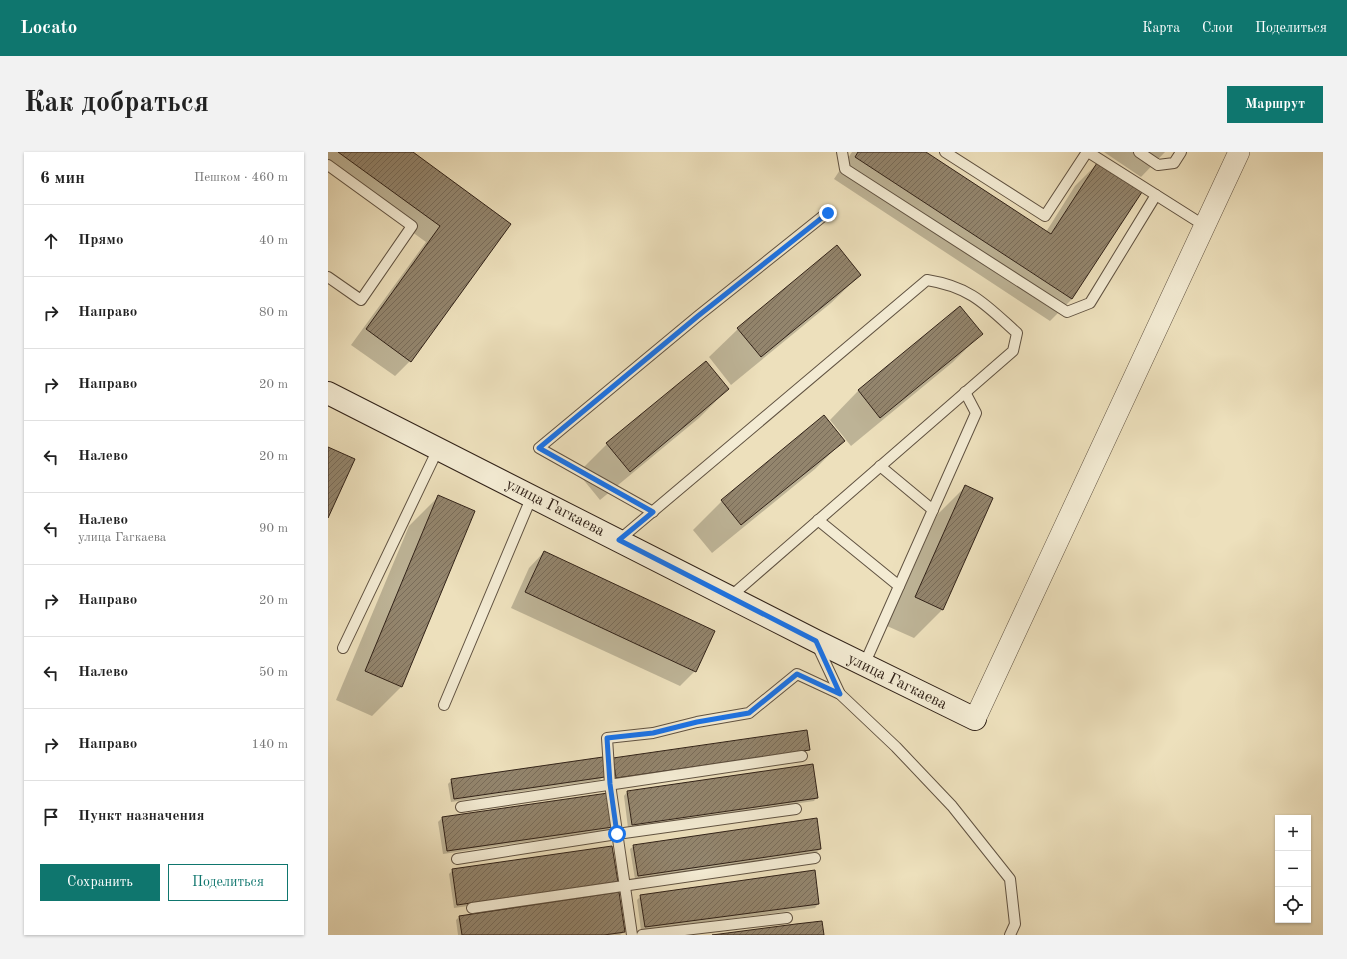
<!DOCTYPE html>
<html lang="ru">
<meta charset="utf-8">
<style>
:root{--surface:#fff;--page:#f2f2f2;--text:#222;--muted:#767676;--line:#e0e0e0;--accent:#0f766e}
body{margin:0;font-family:"Old Standard TT",serif;background:var(--page);color:var(--text)}
.controls{position:absolute;right:12px;bottom:12px;display:grid;overflow:hidden;border-radius:0px;box-shadow:0 1px 3px #0004}
.controls button{width:36px;height:36px;display:grid;place-items:center;padding:0;border:0;border-bottom:1px solid var(--line);background:var(--surface);color:var(--text);font:20px sans-serif}
.stop{position:absolute;width:12px;height:12px;margin:-9px;border:3px solid #1a73e8;border-radius:50%;background:#fff}
.stop.end{background:#1a73e8;border-color:#fff;box-shadow:0 1px 4px #0008}
.list{margin:0;padding:0;list-style:none}
h2{display:flex;justify-content:space-between;align-items:center;height:52px;margin:0;padding:0 16px;font-size:17px}
h2 small{font-size:13px;font-weight:400;color:var(--muted)}
.list li{display:grid;grid-template-columns:26px 1fr auto;gap:12px;align-items:center;box-sizing:border-box;height:72px;padding:0 16px;border-top:1px solid var(--line)}
.list b{display:block;font-size:15px;white-space:nowrap}
.list p{margin:0;font-size:13px;white-space:nowrap;color:var(--muted)}
.list em{font-size:13px;font-style:normal;color:var(--muted)}
.actions{display:flex;gap:8px;padding:12px 16px}
.actions a{flex:1;padding:9px 0;border:1px solid var(--accent);border-radius:0px;text-align:center;font-size:14px;color:var(--accent)}
.actions .main{background:var(--accent);color:#fff}
.icon{flex:none;width:22px;height:22px;fill:none;stroke:currentColor;stroke-width:2;stroke-linecap:round;stroke-linejoin:round}
.map{position:relative;flex:none;width:995px;height:783px;overflow:hidden;border-radius:0px}
header{display:flex;align-items:center;gap:24px;box-sizing:border-box;height:56px;padding:0 20px;background:var(--accent);color:#fff}
header strong{font-size:19px}
nav{display:flex;gap:22px;margin-inline-start:auto;font-size:14px}
.intro{display:flex;align-items:center;justify-content:space-between;box-sizing:border-box;height:96px;padding:0 24px}
h1{margin:0;font-size:28px}
.button{padding:10px 18px;border-radius:0px;background:var(--accent);color:#fff;font-size:14px;font-weight:700}
main{display:flex;gap:24px;padding:0 24px}
aside{flex:1;background:var(--surface);border-radius:0px;box-shadow:0 1px 3px #0004}
.map>svg:first-child{display:block}
</style>
<header>
<strong>Locato</strong>
<nav><a>Карта</a><a>Слои</a><a>Поделиться</a></nav>
</header>
<div class="intro"><h1>Как добраться</h1><a class="button">Маршрут</a></div>
<main>
<aside>
<h2>6 мин<small>Пешком · 460 m</small></h2>
<ul class="list">
<li><svg class="icon" aria-label="ahead" viewBox="0 0 24 24"><path d="M12 20V5M6 11l6-6 6 6"/></svg><div><b>Прямо</b></div><em>40 m</em></li>
<li><svg class="icon" aria-label="right" viewBox="0 0 24 24"><path d="M7 20v-9h11M14 6l5 5-5 5"/></svg><div><b>Направо</b></div><em>80 m</em></li>
<li><svg class="icon" aria-label="right" viewBox="0 0 24 24"><path d="M7 20v-9h11M14 6l5 5-5 5"/></svg><div><b>Направо</b></div><em>20 m</em></li>
<li><svg class="icon" aria-label="left" viewBox="0 0 24 24"><path d="M17 20v-9H6M10 6l-5 5 5 5"/></svg><div><b>Налево</b></div><em>20 m</em></li>
<li><svg class="icon" aria-label="left" viewBox="0 0 24 24"><path d="M17 20v-9H6M10 6l-5 5 5 5"/></svg><div><b>Налево</b><p>улица Гагкаева</p></div><em>90 m</em></li>
<li><svg class="icon" aria-label="right" viewBox="0 0 24 24"><path d="M7 20v-9h11M14 6l5 5-5 5"/></svg><div><b>Направо</b></div><em>20 m</em></li>
<li><svg class="icon" aria-label="left" viewBox="0 0 24 24"><path d="M17 20v-9H6M10 6l-5 5 5 5"/></svg><div><b>Налево</b></div><em>50 m</em></li>
<li><svg class="icon" aria-label="right" viewBox="0 0 24 24"><path d="M7 20v-9h11M14 6l5 5-5 5"/></svg><div><b>Направо</b></div><em>140 m</em></li>
<li><svg class="icon" aria-label="arrive" viewBox="0 0 24 24"><path d="M6 21V4h12l-3 4 3 4H6"/></svg><div><b>Пункт назначения</b></div></li>
</ul>
<div class="actions"><a class="main">Сохранить</a><a>Поделиться</a></div>
</aside>
<div class="map">
<svg width="995" height="783" viewBox="0 0 995 783">
<defs>
<pattern id="building-hatch" width="6" height="6" patternUnits="userSpaceOnUse"><rect width="6" height="6" fill="#93856d"/><path d="M-1 1l2-2M0 6l6-6M5 7l2-2" fill="none" stroke="#796c59"/></pattern>
</defs>
<rect width="100%" height="100%" fill="#ede0bc"/>
<filter id="stains"><feTurbulence type="fractalNoise" baseFrequency=".005" numOctaves="4"/><feColorMatrix values="0 0 0 0 .2 0 0 0 0 .09 0 0 0 0 .02 0 0 0 .5 -.17"/></filter>
<radialGradient id="worn" r=".72"><stop offset=".6" stop-color="#630" stop-opacity="0"/><stop offset="1" stop-color="#630" stop-opacity=".3"/></radialGradient>
<g fill="#0003">
<path d="M0 0H83L181 72 82 209 67 224 23 193 98 90 0 19Z"/>
<path d="M524 0H596L718 80 747 34 769 12 813 41 744 147 722 169 506 27Z"/>
<path d="M776 0H837L813 25Z"/>
<path d="M509 95 532 123 503 151 403 233 381 205 410 177Z"/>
<path d="M632 155 653 182 625 210 523 294 502 268 530 239Z"/>
<path d="M400 237 371 266 272 348 250 321 279 292Z"/>
<path d="M496 265 515 289 487 317 384 401 365 378 394 349Z"/>
<path d="M638 334 614 458 586 486 559 474 609 363Z"/>
<path d="M110 345 73 535 44 564 8 548 81 374Z"/>
<path d="M216 400 367 519 352 534 183 456 201 416Z"/>
<path d="M480 597 477 601 285 629 282 611 286 607Z"/>
<path d="M485 613 489 645 486 649 300 676 296 644 299 640Z"/>
<path d="M276 624 272 628 123 650 120 632 124 628Z"/>
<path d="M279 642 284 675 280 678 115 702 110 670 114 666Z"/>
<path d="M306 694 492 697 489 700 307 727 302 697Z"/>
<path d="M125 718 285 733 126 756 121 722Z"/>
<path d="M313 744 490 752 487 756 313 778 309 748Z"/>
<path d="M132 764 296 780 292 783H130L128 768Z"/>
</g>
<g fill="url(#building-hatch)" stroke="#312218">
<path d="M10 0H85L183 72 83 210 38 177 112 74Z"/>
<path d="M530 0H598L723 82 769 11 814 40 744 147 527 5Z"/>
<path d="M509 93 533 123 433 205 409 176Z"/>
<path d="M632 154 655 182 552 266 530 238Z"/>
<path d="M378 209 401 237 302 320 278 291Z"/>
<path d="M496 263 517 289 413 373 393 348Z"/>
<path d="M0 295 27 307 0 366Z"/>
<path d="M637 333 665 346 615 458 587 445Z"/>
<path d="M110 343 147 359 74 535 37 519Z"/>
<path d="M216 399 387 479 368 520 197 440Z"/>
<path d="M479 578 482 598 288 626 285 606Z"/>
<path d="M275 605 277 625 126 647 123 627Z"/>
<path d="M485 612 490 646 304 673 299 639Z"/>
<path d="M280 641 285 675 119 699 114 665Z"/>
<path d="M489 666 493 697 310 724 305 693Z"/>
<path d="M284 694 290 730 129 753 124 717Z"/>
<path d="M487 718 491 752 317 775 312 743Z"/>
<path d="M291 740 297 780 276 783H134L131 764Z"/>
<path d="M494 769 496 783H384L468 772Z"/>
</g>
<g fill="none" stroke-linecap="round" stroke-linejoin="round">
<defs>
<g id="lane">
<path d="M514 0 517 17 739 160 762 151 828 43"/>
<path d="M617 0 717 64 759 0"/>
<path d="M760 0 877 74"/>
<path d="M811 0 830 13 846 11 853 0"/>
<path d="M0 13 84 74 33 148 0 125"/>
<path d="M552 314 605 358"/>
<path d="M325 360 211 296 370 164 499 61"/>
<path d="M490 368 571 434"/>
<path d="M291 388 599 128C643 135 658 153 689 181L685 199 402 445"/>
<path d="M489 493 512 542"/>
<path d="M15 496 110 297"/>
<path d="M536 513 648 261 637 240"/>
<path d="M116 553 204 344"/>
<path d="M133 655 474 604"/>
<path d="M129 707 289 682 468 657"/>
<path d="M144 756 487 706"/>
<path d="M304 783 282 632 279 586 325 581 369 570 421 561 469 522 512 542 568 595 624 654 682 727 687 772 682 783"/>
<path d="M314 783 459 766"/>
</g>
<path id="street" d="M647 567 911 0"/>
<path id="secondary" d="M0 241 488 489 647 567"/>
</defs>
<use href="#lane" stroke="#605241" stroke-width="12"/>
<use href="#street" stroke="#605241" stroke-width="22"/>
<use href="#secondary" stroke="#312218" stroke-width="24"/>
<use href="#lane" stroke="#f3ebd3" stroke-width="10"/>
<use href="#street" stroke="#f3ebd3" stroke-width="21"/>
<use href="#secondary" stroke="#f3ebd3" stroke-width="22"/>
</g>
<g fill="none" stroke-linecap="round" stroke-linejoin="round">
<path stroke="#1a73e8" stroke-width="5" d="M289 682 282 632 279 586 325 581 369 570 421 561 469 522 512 542 488 489 291 388 325 360 211 296 370 164 500 61"/>
</g>
<g text-anchor="middle" dominant-baseline="central" stroke-width="3" stroke-linejoin="round" paint-order="stroke">
<g font-size="16" fill="#312218" stroke="#f3ebd3">
<text transform="translate(227 356) rotate(27)">улица Гагкаева</text>
<text transform="translate(569 530) rotate(26)">улица Гагкаева</text>
</g>
</g>
<rect width="100%" height="100%" filter="url(#stains)"/>
<rect width="100%" height="100%" fill="url(#worn)"/>
</svg>
<div class="controls">
<button>+</button>
<button>−</button>
<button><svg class="icon" aria-label="locate" viewBox="0 0 24 24"><circle cx="12" cy="12" r="6"/><path d="M12 2v4M12 18v4M2 12h4M18 12h4"/></svg></button>
</div>
<div class="stop" style="left:289px;top:682px"></div>
<div class="stop end" style="left:500px;top:61px"></div>
</div>
</main>
